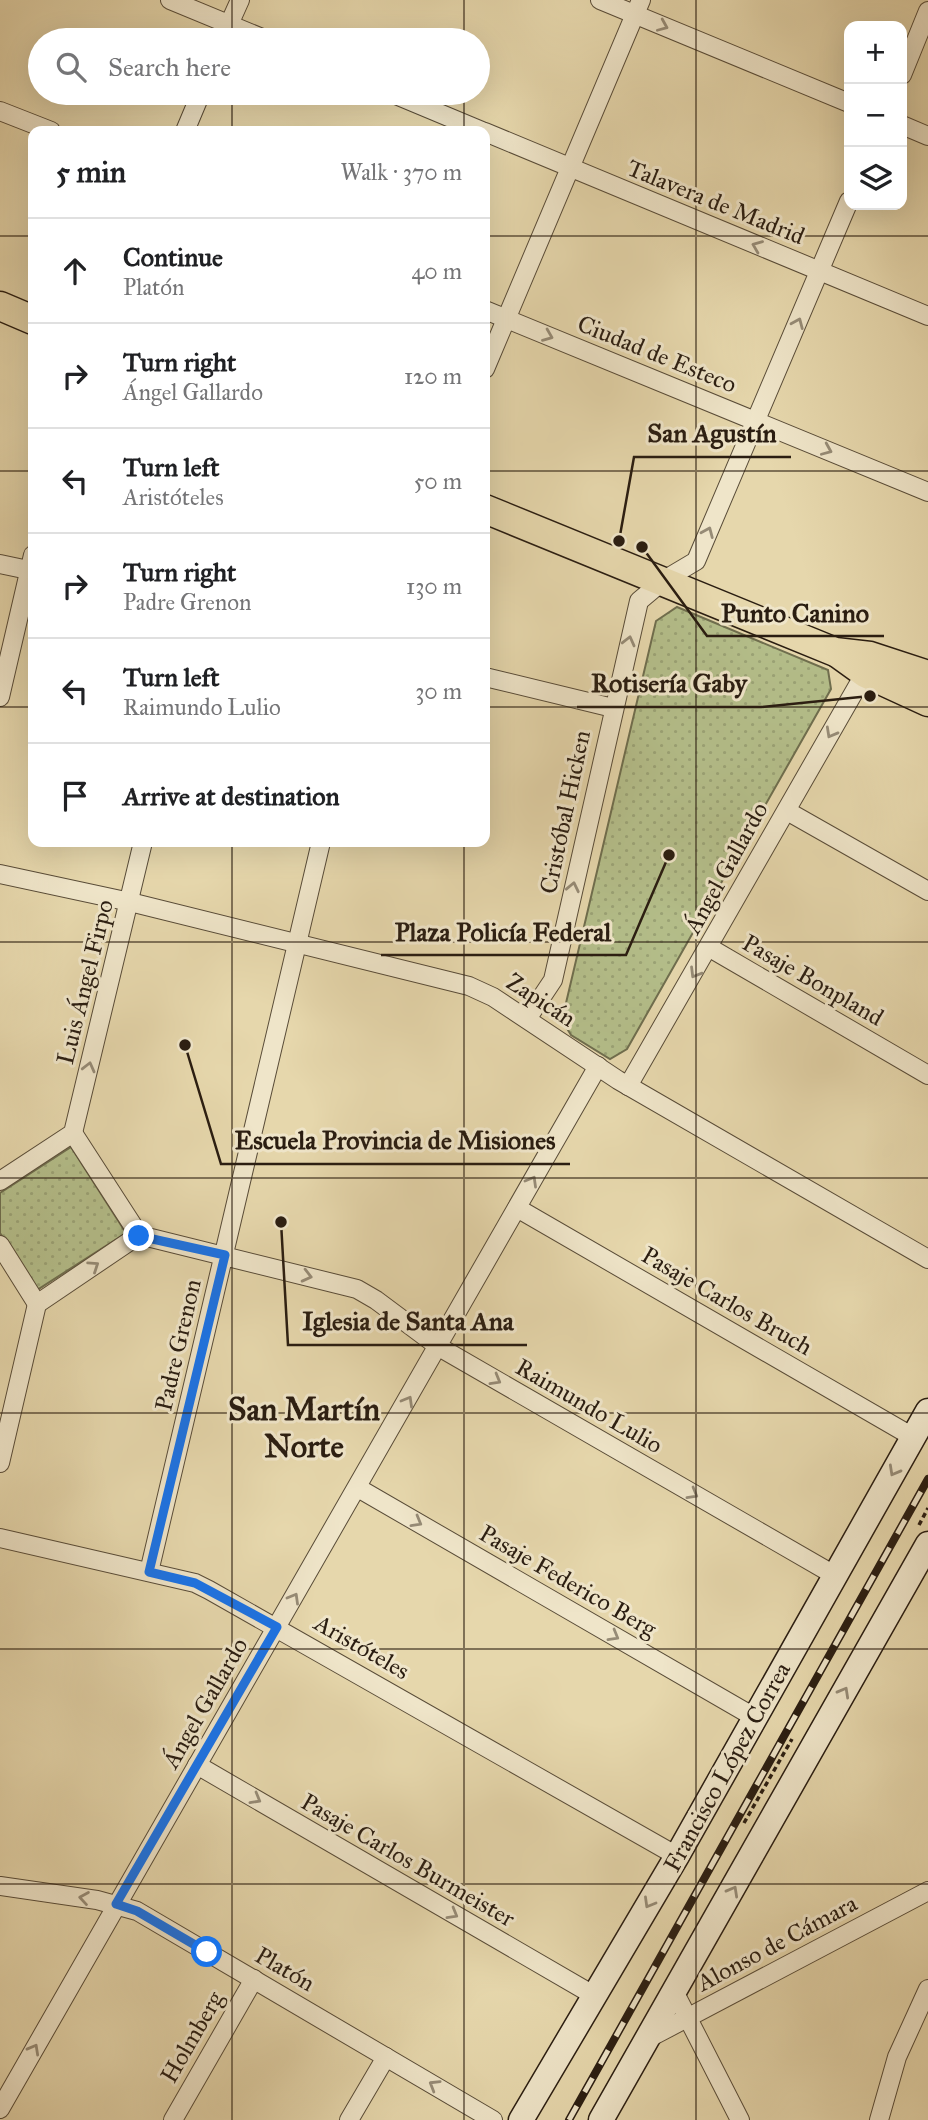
<!DOCTYPE html>
<meta charset="utf-8">
<style>
:root{--surface:#fff;--page:#f2f2f2;--text:#202124;--muted:#757577;--line:#e0e0e0}
body{margin:0;font-family:"IM FELL Great Primer",serif;background:var(--page);color:var(--text)}
.controls{position:absolute;right:21px;top:21px;display:grid;overflow:hidden;border-radius:14px;box-shadow:0 7px 28px #0002}
.controls button{width:63px;height:63px;display:grid;place-items:center;padding:0;border:0;border-bottom:2px solid var(--line);background:var(--surface);color:var(--text);font:35px sans-serif}
.stop{position:absolute;width:21px;height:21px;margin:-16px;border:5px solid #1a73e8;border-radius:50%;background:#fff}
.stop.end{background:#1a73e8;border-color:#fff;box-shadow:0 2px 7px #0008}
.list{margin:0;padding:0;list-style:none}
h2{display:flex;justify-content:space-between;align-items:center;height:91px;margin:0;padding:0 28px;font-size:30px}
h2 small{font-size:23px;font-weight:400;color:var(--muted)}
.list li{display:grid;grid-template-columns:46px 1fr auto;gap:21px;align-items:center;box-sizing:border-box;height:105px;padding:0 28px;border-top:2px solid var(--line)}
.list b{display:block;font-size:26px;white-space:nowrap}
.list p{margin:0;font-size:23px;white-space:nowrap;color:var(--muted)}
.list em{font-size:23px;font-style:normal;color:var(--muted)}
.icon{flex:none;width:38px;height:38px;fill:none;stroke:currentColor;stroke-width:2;stroke-linecap:round;stroke-linejoin:round}
.map{position:relative;flex:none;width:928px;height:2120px;overflow:hidden}
.search{position:absolute;background:var(--surface);box-shadow:0 7px 28px #0002;left:28px;top:28px;width:462px;height:77px;display:flex;align-items:center;gap:18px;box-sizing:border-box;padding:0 24px;border-radius:38px;color:var(--muted);font-size:26px}
.panel{position:absolute;background:var(--surface);box-shadow:0 7px 28px #0002;left:28px;top:126px;width:462px;height:721px;border-radius:14px}
.map>svg:first-child{display:block}
</style>
<div class="map">
<svg width="928" height="2120" viewBox="0 0 928 2120">
<defs>
<pattern id="park-dots" width="8" height="8" patternUnits="userSpaceOnUse" patternTransform="scale(1.75)"><rect width="8" height="8" fill="#b4be8a"/><path d="M2 2h.1M6 6h.1" fill="none" stroke="#9ba376" stroke-width="1.8" stroke-linecap="round"/></pattern>
</defs>
<rect width="100%" height="100%" fill="#e6d7ac"/>
<filter id="stains"><feTurbulence type="fractalNoise" baseFrequency=".00286" numOctaves="4"/><feColorMatrix values="0 0 0 0 .2 0 0 0 0 .09 0 0 0 0 .02 0 0 0 .5 -.17"/></filter>
<radialGradient id="worn" r=".72"><stop offset=".6" stop-color="#630" stop-opacity="0"/><stop offset="1" stop-color="#630" stop-opacity=".3"/></radialGradient>
<g fill="url(#park-dots)" stroke="#6f6e4e" stroke-width="2">
<path d="M677 607 828 670 831 689 627 1049 610 1059 571 1035 562 1020 656 621Z"/>
<path d="M71 1147 126 1233 37 1290 0 1233V1193Z"/>
</g>
<g fill="none" stroke-linecap="round" stroke-linejoin="round">
<defs>
<g id="street">
<path d="M170 0 267 40"/>
<path d="M600 0 849 103"/>
<path d="M222 40 240 0"/>
<path d="M902 75 928 11"/>
<path d="M391 93 482 131"/>
<path d="M0 111 51 131"/>
<path d="M902 125 928 136"/>
<path d="M185 131 201 93"/>
<path d="M485 132 928 316"/>
<path d="M485 310 928 492"/>
<path d="M485 369 641 0"/>
<path d="M0 564 33 571"/>
<path d="M485 677 613 708"/>
<path d="M0 697 33 555"/>
<path d="M787 811 928 891"/>
<path d="M0 874 130 902 469 986 493 997 618 1080 928 1259"/>
<path d="M710 948 928 1075"/>
<path d="M527 1019 553 980 639 601 664 580 696 561 849 201"/>
<path d="M628 1086 865 673"/>
<path d="M73 1133 139 1235"/>
<path d="M0 1181 73 1133 143 842"/>
<path d="M517 1208 913 1437"/>
<path d="M0 1245 37 1304"/>
<path d="M37 1304 139 1235 357 1289 376 1300 439 1347 836 1576"/>
<path d="M0 1463 37 1304"/>
<path d="M358 1488 754 1717"/>
<path d="M0 1538 195 1583 209 1590 677 1856"/>
<path d="M149 1572 321 842"/>
<path d="M197 1765 595 1996"/>
<path d="M0 1886 97 1900 137 1911 493 2120"/>
<path d="M675 1993 740 2120"/>
<path d="M649 2038 928 1891"/>
<path d="M0 2109 598 1066"/>
<path d="M173 2120 254 1979"/>
<path d="M349 2120 386 2057"/>
<path d="M879 2120 897 2057 928 1989"/>
</g>
<g id="secondary">
<path d="M521 2120 677 1856 928 1411"/>
<path d="M601 2120 928 1544"/>
</g>
<g id="primary">
<path d="M0 306 33 320"/>
<path d="M485 509 835 652 870 656 928 675"/>
<path d="M840 655 865 673 928 702"/>
</g>
</defs>
<use href="#street" stroke="#594c38" stroke-width="20"/>
<use href="#secondary" stroke="#2a1d11" stroke-width="27"/>
<use href="#primary" stroke="#2a1d11" stroke-width="31"/>
<g stroke="#2a1d11" stroke-width="3.5" stroke-dasharray="5 3.5" stroke-linecap="butt">
<path d="M919 1525 928 1508"/>
<path d="M744 1823 792 1739"/>
</g>
<use href="#street" stroke="#efe5c9" stroke-width="18"/>
<use href="#secondary" stroke="#efe5c9" stroke-width="24"/>
<use href="#primary" stroke="#e6d7ac" stroke-width="28"/>
<defs>
<path id="rail" d="M569 2120 928 1479"/>
</defs>
<use href="#rail" stroke="#2a1d11" stroke-width="8"/>
<use href="#rail" stroke="#efe5c9" stroke-width="5" stroke-dasharray="16" stroke-linecap="butt"/>
</g>
<defs><path id="oneway-chevron" d="M-2-3.5L2.5 0L-2 3.5" fill="none" stroke-width="1.6" stroke-linecap="round" stroke-linejoin="round" transform="scale(1.75)"/></defs>
<g stroke="#968b76">
<use href="#oneway-chevron" transform="translate(663 26) rotate(23)"/>
<use href="#oneway-chevron" transform="translate(757 246) rotate(-158)"/>
<use href="#oneway-chevron" transform="translate(798 323) rotate(-67)"/>
<use href="#oneway-chevron" transform="translate(548 336) rotate(22)"/>
<use href="#oneway-chevron" transform="translate(827 450) rotate(23)"/>
<use href="#oneway-chevron" transform="translate(708 532) rotate(-67)"/>
<use href="#oneway-chevron" transform="translate(629 641) rotate(-76)"/>
<use href="#oneway-chevron" transform="translate(831 733) rotate(119)"/>
<use href="#oneway-chevron" transform="translate(573 887) rotate(-78)"/>
<use href="#oneway-chevron" transform="translate(695 973) rotate(121)"/>
<use href="#oneway-chevron" transform="translate(89 1067) rotate(-76)"/>
<use href="#oneway-chevron" transform="translate(532 1181) rotate(-60)"/>
<use href="#oneway-chevron" transform="translate(94 1266) rotate(-34)"/>
<use href="#oneway-chevron" transform="translate(307 1276) rotate(14)"/>
<use href="#oneway-chevron" transform="translate(496 1380) rotate(30)"/>
<use href="#oneway-chevron" transform="translate(408 1401) rotate(-60)"/>
<use href="#oneway-chevron" transform="translate(894 1471) rotate(119)"/>
<use href="#oneway-chevron" transform="translate(693 1494) rotate(30)"/>
<use href="#oneway-chevron" transform="translate(417 1522) rotate(30)"/>
<use href="#oneway-chevron" transform="translate(294 1598) rotate(-60)"/>
<use href="#oneway-chevron" transform="translate(614 1636) rotate(30)"/>
<use href="#oneway-chevron" transform="translate(844 1692) rotate(-61)"/>
<use href="#oneway-chevron" transform="translate(256 1799) rotate(30)"/>
<use href="#oneway-chevron" transform="translate(733 1891) rotate(-61)"/>
<use href="#oneway-chevron" transform="translate(84 1898) rotate(-171)"/>
<use href="#oneway-chevron" transform="translate(649 1903) rotate(120)"/>
<use href="#oneway-chevron" transform="translate(453 1914) rotate(30)"/>
<use href="#oneway-chevron" transform="translate(34 2049) rotate(-61)"/>
<use href="#oneway-chevron" transform="translate(434 2085) rotate(-149)"/>
</g>
<g fill="none" stroke-linecap="round" stroke-linejoin="round">
<path stroke="#1a73e8" stroke-width="9" d="M139 1236 225 1255 149 1572 195 1583 277 1627 116 1904 137 1911 207 1952"/>
</g>
<path fill="none" stroke="#2a1d11" stroke-width="2" stroke-opacity="0.55" d="M232 0V40M464 0V40M696 0V2120M232 93V131M464 93V131M0 236H33M485 236H928M0 471H33M485 471H928M0 707H33M485 707H928M232 842V2120M464 842V2120M0 942H928M0 1178H928M0 1413H928M0 1649H928M0 1884H928"/>
<g text-anchor="middle" dominant-baseline="central" stroke-width="6" stroke-linejoin="round" paint-order="stroke">
<g font-size="24" fill="#2a1d11" stroke="#efe5c9">
<text transform="translate(716 202) rotate(22)">Talavera de Madrid</text>
<text transform="translate(657 354) rotate(22)">Ciudad de Esteco</text>
<text transform="translate(565 812) rotate(-78)">Cristóbal Hicken</text>
<text transform="translate(726 868) rotate(-61)">Ángel Gallardo</text>
<text transform="translate(813 980) rotate(30)">Pasaje Bonpland</text>
<text transform="translate(85 982) rotate(-76)">Luis Ángel Firpo</text>
<text transform="translate(541 1000) rotate(33)">Zapicán</text>
<text transform="translate(727 1301) rotate(30)">Pasaje Carlos Bruch</text>
<text transform="translate(178 1345) rotate(-77)">Padre Grenon</text>
<text transform="translate(589 1406) rotate(30)">Raimundo Lulio</text>
<text transform="translate(568 1581) rotate(30)">Pasaje Federico Berg</text>
<text transform="translate(362 1647) rotate(30)">Aristóteles</text>
<text transform="translate(205 1703) rotate(-60)">Ángel Gallardo</text>
<text transform="translate(727 1767) rotate(-61)">Francisco López Correa</text>
<text transform="translate(408 1860) rotate(30)">Pasaje Carlos Burmeister</text>
<text transform="translate(777 1943) rotate(-28)">Alonso de Cámara</text>
<text transform="translate(285 1969) rotate(30)">Platón</text>
<text transform="translate(192 2037) rotate(-60)">Holmberg</text>
</g>
<g font-size="32" font-weight="bold" fill="#2a1d11" stroke="#efe5c9">
<text x="304" y="1409">San Martín<tspan x="304" dy="37">Norte</tspan></text>
</g>
</g>
<path fill="none" stroke="#2a1d11" stroke-width="2.5" d="M619 541L634 457H791M642 547L707 636H884M870 696L761 707H577M669 855L626 955H381M185 1045L221 1164H570M281 1222L288 1345H527"/>
<g fill="#2a1d11" stroke="#efe5c9" stroke-width="2.5">
<circle cx="619" cy="541" r="7"/>
<circle cx="642" cy="547" r="7"/>
<circle cx="870" cy="696" r="7"/>
<circle cx="669" cy="855" r="7"/>
<circle cx="185" cy="1045" r="7"/>
<circle cx="281" cy="1222" r="7"/>
</g>
<g font-size="26" text-anchor="middle" font-weight="bold" fill="#2a1d11" stroke="#efe5c9" stroke-width="6" stroke-linejoin="round" paint-order="stroke">
<text x="712" y="442">San Agustín</text>
<text x="795" y="622">Punto Canino</text>
<text x="669" y="692">Rotisería Gaby</text>
<text x="503" y="941">Plaza Policía Federal</text>
<text x="395" y="1149">Escuela Provincia de Misiones</text>
<text x="408" y="1330">Iglesia de Santa Ana</text>
</g>
<rect width="100%" height="100%" filter="url(#stains)"/>
<rect width="100%" height="100%" fill="url(#worn)"/>
</svg>
<div class="controls">
<button>+</button>
<button>−</button>
<button><svg class="icon" aria-label="layers" viewBox="0 0 24 24"><path d="M12 4l9 5-9 5-9-5zM3 14l9 5 9-5"/></svg></button>
</div>
<div class="stop" style="left:207px;top:1952px"></div>
<div class="stop end" style="left:139px;top:1236px"></div>
<div class="search"><svg class="icon" aria-label="search" viewBox="0 0 24 24"><circle cx="10" cy="10" r="6"/><path d="M15 15l6 6"/></svg>Search here</div>
<section class="panel">
<h2>5 min<small>Walk · 370 m</small></h2>
<ul class="list">
<li><svg class="icon" aria-label="ahead" viewBox="0 0 24 24"><path d="M12 20V5M6 11l6-6 6 6"/></svg><div><b>Continue</b><p>Platón</p></div><em>40 m</em></li>
<li><svg class="icon" aria-label="right" viewBox="0 0 24 24"><path d="M7 20v-9h11M14 6l5 5-5 5"/></svg><div><b>Turn right</b><p>Ángel Gallardo</p></div><em>120 m</em></li>
<li><svg class="icon" aria-label="left" viewBox="0 0 24 24"><path d="M17 20v-9H6M10 6l-5 5 5 5"/></svg><div><b>Turn left</b><p>Aristóteles</p></div><em>50 m</em></li>
<li><svg class="icon" aria-label="right" viewBox="0 0 24 24"><path d="M7 20v-9h11M14 6l5 5-5 5"/></svg><div><b>Turn right</b><p>Padre Grenon</p></div><em>130 m</em></li>
<li><svg class="icon" aria-label="left" viewBox="0 0 24 24"><path d="M17 20v-9H6M10 6l-5 5 5 5"/></svg><div><b>Turn left</b><p>Raimundo Lulio</p></div><em>30 m</em></li>
<li><svg class="icon" aria-label="arrive" viewBox="0 0 24 24"><path d="M6 21V4h12l-3 4 3 4H6"/></svg><div><b>Arrive at destination</b></div></li>
</ul>
</section>
</div>
